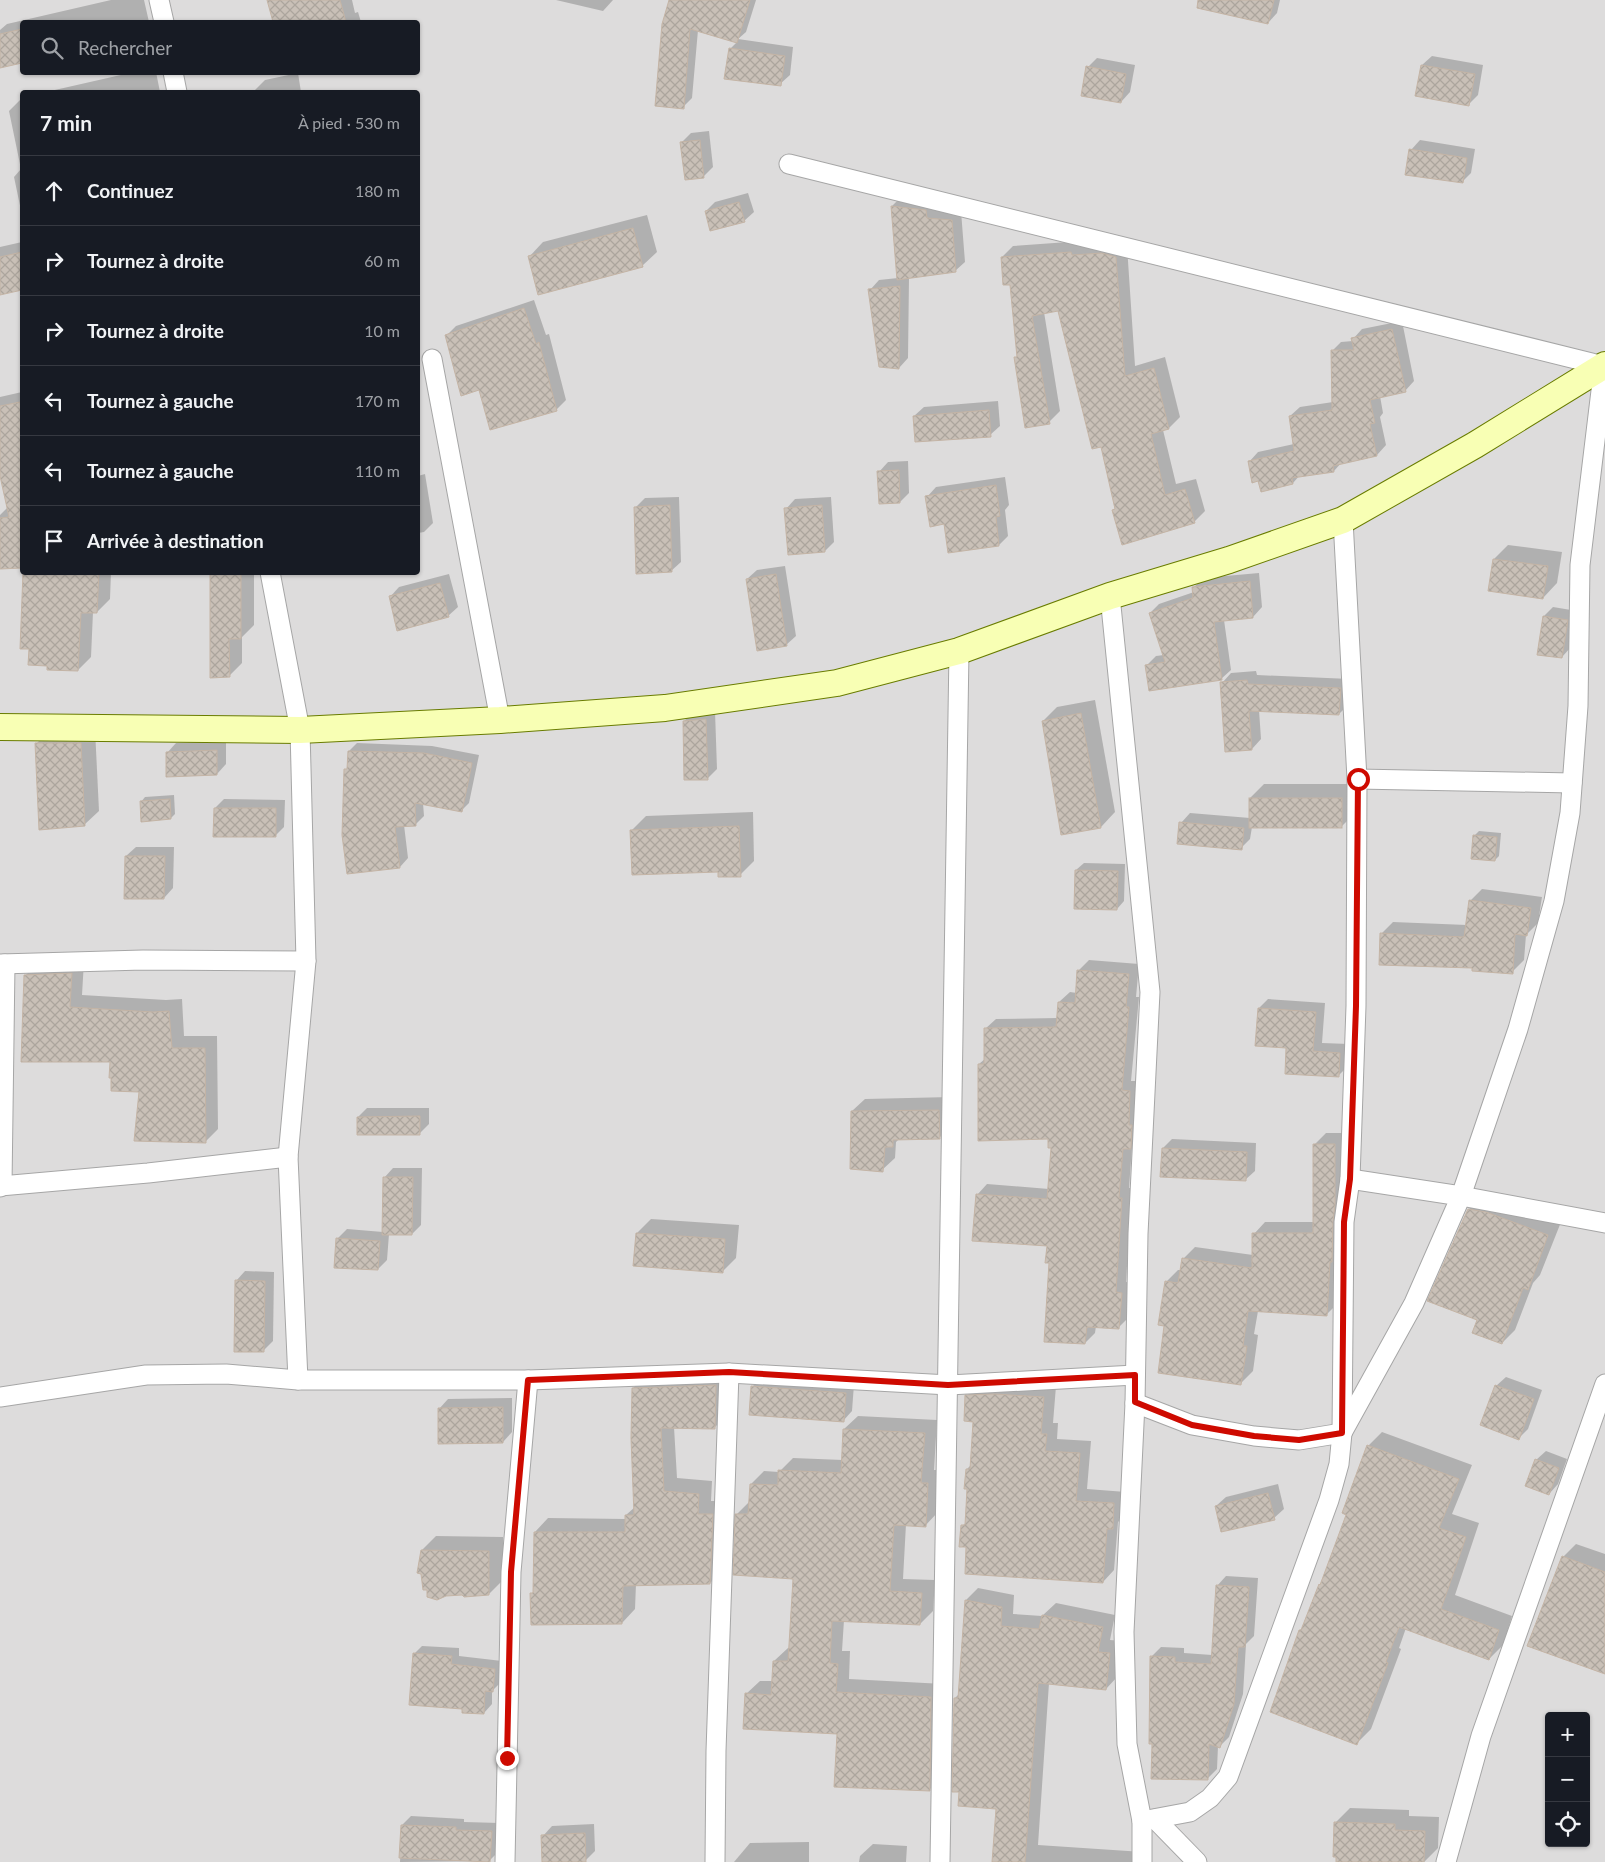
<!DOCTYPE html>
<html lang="fr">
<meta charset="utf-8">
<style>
:root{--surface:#171b24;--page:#242831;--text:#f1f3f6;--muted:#9ea1a6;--line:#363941}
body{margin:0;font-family:Lato,sans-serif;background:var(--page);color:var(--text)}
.controls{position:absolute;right:15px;bottom:15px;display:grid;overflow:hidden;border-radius:5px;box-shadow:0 1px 4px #0004}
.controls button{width:45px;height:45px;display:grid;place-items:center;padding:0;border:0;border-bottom:1px solid var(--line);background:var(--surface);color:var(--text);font:25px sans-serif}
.stop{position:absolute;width:15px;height:15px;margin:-11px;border:4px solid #ce0a00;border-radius:50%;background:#fff}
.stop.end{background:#ce0a00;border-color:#fff;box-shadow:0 1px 5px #0008}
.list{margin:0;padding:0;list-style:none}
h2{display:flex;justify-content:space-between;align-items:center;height:65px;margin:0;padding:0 20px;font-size:21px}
h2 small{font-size:16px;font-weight:400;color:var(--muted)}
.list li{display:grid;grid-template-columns:32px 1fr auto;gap:15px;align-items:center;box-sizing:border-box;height:70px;padding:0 20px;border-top:1px solid var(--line)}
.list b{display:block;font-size:19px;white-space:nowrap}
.list em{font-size:16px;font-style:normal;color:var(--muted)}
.icon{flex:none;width:28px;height:28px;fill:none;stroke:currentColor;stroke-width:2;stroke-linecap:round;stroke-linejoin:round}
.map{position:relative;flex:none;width:1605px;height:1862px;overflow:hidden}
.search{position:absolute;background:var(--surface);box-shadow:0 1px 4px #0004;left:20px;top:20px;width:400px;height:55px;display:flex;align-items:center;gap:12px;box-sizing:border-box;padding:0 18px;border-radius:5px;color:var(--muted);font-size:19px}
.panel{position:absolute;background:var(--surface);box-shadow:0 1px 4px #0004;left:20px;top:90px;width:400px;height:485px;border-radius:5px}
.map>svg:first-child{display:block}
</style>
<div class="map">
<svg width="1605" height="1862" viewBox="0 0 1605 1862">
<defs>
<pattern id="building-cross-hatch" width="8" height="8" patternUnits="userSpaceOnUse" patternTransform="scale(1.25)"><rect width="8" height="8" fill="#c9c0b7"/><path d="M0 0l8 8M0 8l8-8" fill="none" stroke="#aca59d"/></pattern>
</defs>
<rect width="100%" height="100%" fill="#f1ede4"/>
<path fill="#dddcdc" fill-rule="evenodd" d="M0 0H1605V1862H0ZM22 22H418V72H22ZM22 92H418V572H22ZM1549 1716H1586V1843H1549Z"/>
<g fill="#0003">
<path d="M111 0H144L149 22H22V62L1 67 0 30 7 24Z"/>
<path d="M268 0H352L355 13 358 12 361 22H276Z"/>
<path d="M556 0H613L603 11Z"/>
<path d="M671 0H756L746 32 738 39 793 47 790 75 780 84 730 49 737 42 698 30 692 98 683 107Z"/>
<path d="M1223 0H1280L1277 13 1268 23Z"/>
<path d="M1432 56 1483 65 1478 95 1469 104 1422 65Z"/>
<path d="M1097 58 1135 65 1130 92 1121 102 1088 67Z"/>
<path d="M134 72H156L160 92H46Z"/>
<path d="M298 73 301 92H253L265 80Z"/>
<path d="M22 98V215L14 177 21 169 9 111Z"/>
<path d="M709 131 713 167 703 177 682 142 691 133Z"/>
<path d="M1420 140 1475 149 1471 173 1462 182 1411 150Z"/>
<path d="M748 193 754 212 744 221 706 211 715 202Z"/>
<path d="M901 197 961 211 965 262 955 271 909 278 908 358 899 368 870 290 879 280 898 278 892 206Z"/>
<path d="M647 215 657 252 642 266 529 257 543 242Z"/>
<path d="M1082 241 1127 246 1135 366 1165 357 1180 417 1169 428 1163 430 1176 484 1196 479 1205 511 1194 522 1113 511 1116 508 1101 445 1059 309 1044 312 1060 411 1049 422 1015 358 1018 355 1011 283 1002 257 1013 246Z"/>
<path d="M22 242V289L0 294V247Z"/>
<path d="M534 300 546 335 549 334 566 400 556 410 480 389 447 335 456 326Z"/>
<path d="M1402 321 1414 381 1405 391 1380 396 1383 413 1380 417 1386 445 1377 455 1342 462 1334 471 1300 475 1293 483 1262 490 1259 480 1249 462 1258 452 1294 444 1290 416 1300 407 1333 402 1332 351 1341 342 1353 341V339L1362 329Z"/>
<path d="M22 392V567H0V515L8 507 0 470V397Z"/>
<path d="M998 401 1000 426 990 435 914 416 924 407Z"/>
<path d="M908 461 909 493 900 502 879 472 888 462Z"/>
<path d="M425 474 433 523 424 532 418 533V476Z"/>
<path d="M1005 477 1009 505 1005 510 1008 536 999 545 945 523 927 497 936 487Z"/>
<path d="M679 497 681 562 671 571 635 508 645 498Z"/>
<path d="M831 497 834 542 825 551 786 509 795 499Z"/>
<path d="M1508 545 1562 552 1557 583 1543 598 1494 559Z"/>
<path d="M785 566 796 636 786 645 747 579 757 570Z"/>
<path d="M25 572H111L110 599 97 612H93L91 657 78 670 49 665 30 648Z"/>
<path d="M211 572H254V625L242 637V663L229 676Z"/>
<path d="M1259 573 1262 607 1253 617 1224 620 1231 670 1221 679 1147 665 1156 656 1164 655 1150 613 1159 604 1194 592 1193 588 1203 578Z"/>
<path d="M449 574 458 607 448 616 390 597 399 587Z"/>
<path d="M1553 607 1577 611 1571 647 1562 657 1544 616Z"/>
<path d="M1256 671 1257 675 1350 679 1348 705 1339 714 1259 710 1261 739 1252 749 1222 683 1231 673Z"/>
<path d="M1095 700 1115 812 1101 827 1062 834 1043 721 1057 707Z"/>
<path d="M715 711 717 769 708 778 684 721 694 712Z"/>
<path d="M51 729H95L99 811 84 825 37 743Z"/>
<path d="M226 741V764L217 774 167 753 176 743Z"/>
<path d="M357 743 432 746 479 755 469 803 461 811 423 803 424 816 416 824 404 825 408 858 400 867 346 770 349 767V751Z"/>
<path d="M1264 784H1356V812L1341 827H1252L1250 839 1241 848 1181 823 1190 813 1250 818V798Z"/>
<path d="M174 795 175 814 171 818 141 802 145 797Z"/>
<path d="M224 799 285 800 284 827 275 836 215 808Z"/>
<path d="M753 812 754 861 740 875 632 830 646 816Z"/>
<path d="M1479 831 1501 833 1499 856 1495 860 1475 835Z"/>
<path d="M136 847H174L173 888 164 898 126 856Z"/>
<path d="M1084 863 1125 864 1124 901 1117 909 1076 870Z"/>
<path d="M1482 889 1542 897 1538 923 1526 935 1524 960 1512 972 1474 967 1381 934 1393 922 1467 925 1470 901Z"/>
<path d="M1089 960 1139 964 1136 997H1139L1131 1081H1139L1141 1138 1132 1147 1129 1188H1132L1126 1282 1131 1283 1129 1317 1118 1328 1096 1326 1095 1333 1085 1343 1051 1262 1048 1245 977 1195 987 1184 1049 1189 1052 1146 1050 1138 979 1064 986 1058 985 1029 996 1019 1058 1018 1059 1002 1070 992 1077 993 1078 971Z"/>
<path d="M84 961 82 995 166 1000 182 999 184 1036H217L218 1129 205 1142 140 1091 26 975 38 962Z"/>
<path d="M1268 999 1325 1003 1322 1043 1349 1044 1348 1066 1338 1076 1288 1046 1259 1008Z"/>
<path d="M951 1097 952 1126 939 1138 899 1139 896 1142 895 1158 882 1170 852 1111 865 1099Z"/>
<path d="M367 1108H429V1124L420 1133 358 1117Z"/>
<path d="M1326 1133H1346L1339 1302 1327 1314 1258 1311 1254 1334 1258 1335 1253 1371 1241 1383 1166 1325V1282L1178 1270H1181L1183 1259 1195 1247 1253 1255 1254 1234 1265 1222H1314V1145Z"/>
<path d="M1172 1139 1256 1143 1255 1171 1245 1180 1163 1148Z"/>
<path d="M393 1168H422L421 1225 412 1234H389L387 1260 378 1269 337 1239 347 1229 383 1232 384 1178Z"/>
<path d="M1482 1196 1561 1222 1540 1275 1533 1283 1515 1330 1502 1343 1478 1319 1469 1209Z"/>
<path d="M651 1219 739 1225 736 1258 722 1272 637 1233Z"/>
<path d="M245 1271 274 1272 273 1341 263 1351 236 1281Z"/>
<path d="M729 1372 728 1414 715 1427H674L677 1478 712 1481 711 1501H726L724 1569 710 1583 636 1584 635 1609 622 1623 532 1593 534 1591 535 1532 548 1518 626 1519V1515L635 1507 633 1388 647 1375Z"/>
<path d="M762 1377 854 1384 852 1411 843 1421 753 1386Z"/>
<path d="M1506 1377 1542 1390 1528 1429 1519 1438 1496 1386Z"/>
<path d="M979 1384 1056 1386 1053 1423H1058L1057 1439 1091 1441 1087 1489 1126 1492 1124 1516 1118 1522 1114 1570 1103 1582 967 1546 962 1526 967 1522 968 1488 967 1469 971 1465 975 1421 967 1396Z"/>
<path d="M512 1398V1432L503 1442 439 1409 448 1399Z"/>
<path d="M858 1416 937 1420 934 1470H941L938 1512 925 1526 906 1524 903 1579 935 1580 933 1611 920 1624 844 1620 842 1651H850L849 1679 944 1684 943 1776 929 1790 839 1733 746 1694 760 1681H773L774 1661 788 1648H790L794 1577 737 1514 750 1501 751 1484 764 1471 779 1472 793 1458 843 1460 844 1429Z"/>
<path d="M1382 1432 1472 1465 1452 1514 1479 1523 1455 1595 1512 1616 1503 1645 1489 1659 1406 1628 1399 1648 1401 1649 1371 1729 1357 1743 1300 1630 1304 1626 1320 1585 1323 1582 1348 1514 1368 1446Z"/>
<path d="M1546 1451 1567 1459 1558 1484 1549 1494 1536 1460Z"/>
<path d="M1278 1484 1284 1509 1274 1518 1216 1506 1226 1497Z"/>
<path d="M436 1536 503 1537V1580L489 1594 446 1595 422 1550Z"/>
<path d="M1576 1544 1605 1554V1673L1563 1557Z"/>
<path d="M1226 1576 1258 1578 1254 1636 1246 1644 1243 1694 1229 1737 1220 1746H1218L1217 1769 1208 1778 1151 1657 1161 1647 1184 1648V1653L1212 1655 1217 1586Z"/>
<path d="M978 1588 1014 1595 1013 1614 1042 1616 1056 1603 1115 1615 1110 1640 1122 1641 1118 1676 1106 1689 1049 1683 1038 1845 1143 1852V1862H993L997 1808 955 1698 959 1694 966 1600Z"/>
<path d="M422 1646 459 1648V1656L502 1661 501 1682 492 1691V1704L484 1713 463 1707 414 1654Z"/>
<path d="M1350 1808 1409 1810V1816L1439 1817 1438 1848 1424 1862H1337L1335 1823Z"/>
<path d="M411 1816 464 1819V1822L500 1823 498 1852 489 1861 400 1862 402 1825Z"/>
<path d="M594 1824 595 1851 585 1861 544 1862 543 1836 552 1826Z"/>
<path d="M809 1842V1862H734L750 1843Z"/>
<path d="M873 1844 907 1846 906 1862H859L860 1856Z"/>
</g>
<g fill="url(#building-cross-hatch)" stroke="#c4b4a5">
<path d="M267 0H340L346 22H273Z"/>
<path d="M669 0H750L737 43 690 29 684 109 655 106 662 24Z"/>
<path d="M1198 0H1274L1268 24 1197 8Z"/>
<path d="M22 29V63L0 68V34Z"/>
<path d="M729 48 785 56 781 86 724 79Z"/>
<path d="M1421 65 1475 74 1469 106 1415 96Z"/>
<path d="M1086 66 1126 74 1121 103 1081 96Z"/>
<path d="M700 140 704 178 685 180 680 142Z"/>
<path d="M1409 149 1467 158 1463 183 1405 175Z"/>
<path d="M739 202 745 222 710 231 705 211Z"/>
<path d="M891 206 926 210 927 218 952 220 956 272 897 280Z"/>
<path d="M633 228 643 267 538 295 528 256Z"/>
<path d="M22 252V290L0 295V257Z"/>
<path d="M1071 252 1072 255 1102 253 1116 257 1125 376 1154 368 1169 429 1151 434 1165 495 1185 489 1195 523 1122 545 1112 510 1115 509 1101 447 1092 449 1058 311 1032 316 1050 424 1025 428 1014 357H1017L1010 285H1003L1001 257Z"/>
<path d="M900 286 899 369 879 367 868 289Z"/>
<path d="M524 308 536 344 539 342 557 411 490 430 479 390 461 396 445 335Z"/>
<path d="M1392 329 1406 392 1370 400 1375 423 1370 424 1377 456 1333 466 1334 472 1292 478 1293 484 1261 492 1258 481 1252 483 1248 461 1294 451 1289 416 1332 410 1331 350H1354L1351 338Z"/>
<path d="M20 402 22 415V568L0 569V518L9 517 0 476V406Z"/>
<path d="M989 410 991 437 915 442 913 416Z"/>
<path d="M899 470 900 503 879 504 877 471Z"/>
<path d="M996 485 1000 516 996 517 999 546 948 553 944 524 930 527 925 496Z"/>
<path d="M670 505 672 572 636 574 634 507Z"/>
<path d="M822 505 825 552 788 555 784 508Z"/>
<path d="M1493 559 1548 566 1543 599 1488 591Z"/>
<path d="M23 572H99L97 613H81L78 671 47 670V666L28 665 29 649H20Z"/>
<path d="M210 572H241V639H229L230 677 210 678Z"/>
<path d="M776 574 787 646 757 651 746 579Z"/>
<path d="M1250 581 1253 618 1214 622 1222 680 1149 691 1145 665 1165 662 1149 613 1193 598 1192 587Z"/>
<path d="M440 583 449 617 397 631 389 596Z"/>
<path d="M1543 616 1568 620 1562 658 1537 655Z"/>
<path d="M1247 680 1248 684 1341 688 1339 715 1249 711 1252 750 1225 752 1220 682Z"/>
<path d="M1081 713 1101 828 1061 835 1042 721Z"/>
<path d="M706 719 708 780H684L683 721Z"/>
<path d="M35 743H81L85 826 39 830Z"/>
<path d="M217 750V775L166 777V752Z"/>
<path d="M348 751 424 753 472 763 462 812 415 803 416 826 395 827 400 868 347 874 342 835 344 769H347Z"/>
<rect x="1249" y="798" width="93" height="30"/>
<path d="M170 799 171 819 141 822 140 801Z"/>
<path d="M214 808H276V837H213Z"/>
<path d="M1179 822 1244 828 1242 850 1177 844Z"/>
<path d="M739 826 741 877H718V872L632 875 630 830Z"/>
<path d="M1473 835 1497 837 1495 861 1471 859Z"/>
<path d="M125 856H165L164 899H124Z"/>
<path d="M1075 870 1118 871 1117 910 1074 909Z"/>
<path d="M1469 900 1531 908 1527 936 1515 934 1513 974 1472 971V968L1379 965 1380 933 1464 937Z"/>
<path d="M1077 970 1129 974 1126 1007H1129L1122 1090 1130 1091 1129 1125H1132L1131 1149H1123L1119 1198H1122L1116 1292 1122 1293 1119 1329 1087 1327 1085 1344 1044 1342 1049 1263H1045L1047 1246 972 1241 976 1194 1047 1199 1051 1148H1048V1139L978 1141V1064H984V1028L1056 1027 1058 1002 1075 1003Z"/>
<path d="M72 973 70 1007 153 1012 169 1011 172 1048H205L206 1143 134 1141 139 1092 111 1091V1078H109L110 1062H21L24 975Z"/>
<path d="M1258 1008 1316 1012 1313 1051 1340 1053 1339 1077 1285 1074 1286 1048 1255 1046Z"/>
<path d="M939 1110 940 1139 893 1140V1147H885L883 1172 850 1169 851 1111Z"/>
<path d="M420 1116V1135H357V1117Z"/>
<path d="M1313 1144H1335V1205L1333 1222 1332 1262H1330L1327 1316 1248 1311 1243 1346H1247L1241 1385 1158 1373 1164 1326 1158 1325 1165 1281 1178 1283 1182 1258 1252 1268V1233H1313Z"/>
<path d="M1162 1148 1247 1152 1246 1181 1160 1177Z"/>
<path d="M383 1177H413L412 1235H382Z"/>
<path d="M1468 1209 1486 1212 1548 1235 1528 1290 1523 1288 1502 1344 1472 1333 1477 1320 1427 1301Z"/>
<path d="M636 1233 725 1239 723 1273 633 1266Z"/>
<path d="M336 1238 380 1241 378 1270 334 1268Z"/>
<path d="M235 1280 265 1281 264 1352H234Z"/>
<path d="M716 1385 715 1429 661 1428 664 1491 699 1494 698 1514H713L710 1584 623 1586 622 1624 531 1625 530 1593H533L534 1532H625V1515H634L631 1438 632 1388Z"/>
<path d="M1495 1385 1534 1399 1519 1440 1480 1425Z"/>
<path d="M751 1386 846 1393 844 1422 749 1415Z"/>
<path d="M994 1394 1044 1397 1041 1434H1047L1045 1451 1080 1453 1076 1501 1114 1503 1113 1529H1107L1103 1583 965 1574 966 1547H959L961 1525H965L967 1489H964L966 1469H970L973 1422 964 1421 965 1395Z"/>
<path d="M503 1407V1443L438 1444V1408Z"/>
<path d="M843 1429 925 1433 921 1483H928L926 1527 894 1525 890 1591 922 1593 920 1625 832 1621 830 1663 838 1664 836 1692 931 1697 930 1791 834 1787 837 1734 743 1729 745 1693 771 1695 773 1661H788L793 1579 733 1575 735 1514H748L750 1484 778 1485V1470L841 1473Z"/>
<path d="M1367 1445 1459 1479 1439 1528 1466 1537 1441 1609 1499 1630 1489 1660 1399 1627 1386 1662 1388 1663 1357 1745 1270 1712 1299 1630H1301L1319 1584 1320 1585 1346 1515 1342 1513Z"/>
<path d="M1535 1459 1559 1468 1549 1495 1525 1486Z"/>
<path d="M1268 1493 1275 1520 1221 1532 1215 1506Z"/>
<path d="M421 1550 489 1551V1595L464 1597 462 1595 446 1596 437 1600 427 1597V1590H423L421 1574 417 1573Z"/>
<path d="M1562 1556 1605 1572V1674L1527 1646Z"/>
<path d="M1216 1585 1249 1587 1245 1647H1238L1234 1704 1220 1748 1209 1744 1208 1780 1151 1779 1152 1744H1149L1150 1656 1175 1657V1662L1211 1664Z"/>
<path d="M965 1600 1002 1607 1001 1626 1039 1629 1042 1615 1103 1627 1098 1652 1110 1653 1106 1690 1038 1683 1025 1862H992L996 1809 958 1806 959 1792H952L954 1698H958Z"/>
<path d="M413 1653 452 1656 451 1664 495 1669 493 1692 485 1691 484 1714 462 1713V1709L409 1705Z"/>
<path d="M1334 1822 1395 1824V1830L1425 1831 1424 1862H1336V1857H1333Z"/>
<path d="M401 1825 456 1827V1830L492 1831 490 1862 399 1858Z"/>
<path d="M585 1833 586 1862H542L541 1835Z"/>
</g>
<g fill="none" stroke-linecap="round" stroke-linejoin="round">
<defs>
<g id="street">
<path d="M159 0 164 22"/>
<path d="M173 72 177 92"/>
<path d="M789 164 1604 366 1580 565 1578 706 1570 813 1554 901 1518 1029 1461 1196 1414 1303 1342 1433"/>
<path d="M432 359 500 720"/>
<path d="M270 572 300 730 306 961 288 1157 298 1380"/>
<path d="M1110 596 1150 992 1138 1234 1135 1403 1124 1632 1127 1744 1142 1821V1862"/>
<path d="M1357 779 1572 783"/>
<path d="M0 964 143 960 306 961"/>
<path d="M1350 1179 1461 1196 1605 1223"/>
<path d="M0 1186 148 1173 288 1157"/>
<path d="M0 1187 2 1186 5 964"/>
<path d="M0 1397 146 1375 226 1374 298 1380H528L729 1373 949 1385 1135 1375"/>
<path d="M1135 1403 1192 1425 1254 1436 1299 1440 1342 1433"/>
<path d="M1155 1819 1197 1862"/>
<path d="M1142 1821 1190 1812 1210 1798 1228 1777 1329 1500 1339 1464 1342 1433 1344 1222 1350 1179 1356 1006 1357 779 1343 520"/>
<path d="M505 1862 511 1572 528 1380"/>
<path d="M715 1862 716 1751 729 1373"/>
<path d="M940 1862 959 651"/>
<path d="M1446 1862 1481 1736 1605 1384"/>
</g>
<path id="secondary" d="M0 727 300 730 500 720 665 708 837 683 959 651 1110 596 1229 560 1343 520 1475 445 1605 365"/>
</defs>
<use href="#street" stroke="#a6a6a6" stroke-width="21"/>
<use href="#secondary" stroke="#697c00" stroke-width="28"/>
<use href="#street" stroke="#fff" stroke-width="19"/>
<use href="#secondary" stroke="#f8ffb4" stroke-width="26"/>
</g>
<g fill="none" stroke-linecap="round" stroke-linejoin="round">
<path stroke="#ce0a00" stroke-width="6" d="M507 1758 511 1572 528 1380 729 1372 948 1385 1135 1375V1402L1192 1425 1254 1436 1299 1440 1342 1433 1344 1222 1350 1179 1356 1006 1358 779"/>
</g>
</svg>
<div class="controls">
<button>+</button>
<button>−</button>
<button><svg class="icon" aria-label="locate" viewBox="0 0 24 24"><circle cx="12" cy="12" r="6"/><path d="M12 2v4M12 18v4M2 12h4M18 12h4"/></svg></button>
</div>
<div class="stop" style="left:1358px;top:779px"></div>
<div class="stop end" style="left:507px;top:1758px"></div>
<div class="search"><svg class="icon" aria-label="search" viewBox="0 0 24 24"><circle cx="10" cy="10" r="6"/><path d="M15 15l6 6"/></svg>Rechercher</div>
<section class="panel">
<h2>7 min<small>À pied · 530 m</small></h2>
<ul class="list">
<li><svg class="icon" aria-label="ahead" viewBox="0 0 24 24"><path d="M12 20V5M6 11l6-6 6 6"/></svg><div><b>Continuez</b></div><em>180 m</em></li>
<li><svg class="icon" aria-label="right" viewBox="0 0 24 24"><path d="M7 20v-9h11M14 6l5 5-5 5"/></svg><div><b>Tournez à droite</b></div><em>60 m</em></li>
<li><svg class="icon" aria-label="right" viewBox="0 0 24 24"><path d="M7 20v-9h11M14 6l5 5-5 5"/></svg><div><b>Tournez à droite</b></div><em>10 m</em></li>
<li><svg class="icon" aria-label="left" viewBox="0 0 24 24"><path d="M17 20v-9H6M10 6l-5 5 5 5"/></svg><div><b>Tournez à gauche</b></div><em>170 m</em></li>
<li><svg class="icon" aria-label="left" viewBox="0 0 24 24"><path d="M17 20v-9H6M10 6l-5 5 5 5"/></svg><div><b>Tournez à gauche</b></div><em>110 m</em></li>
<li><svg class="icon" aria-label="arrive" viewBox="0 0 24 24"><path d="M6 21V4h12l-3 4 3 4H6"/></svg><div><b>Arrivée à destination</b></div></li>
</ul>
</section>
</div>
